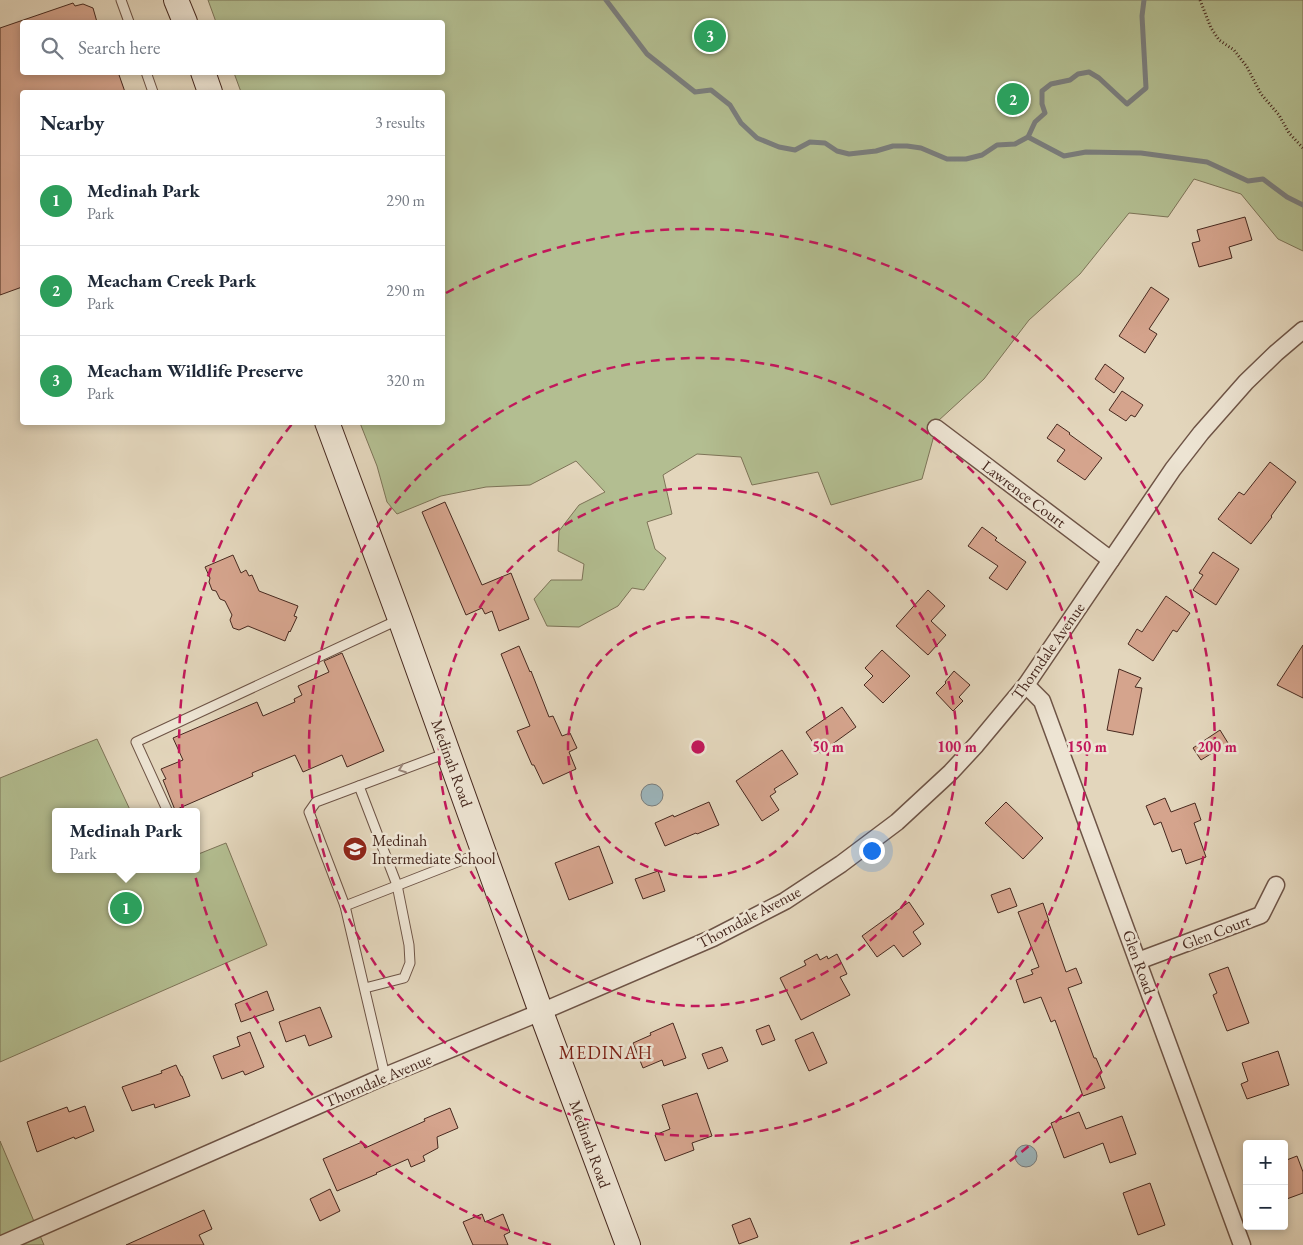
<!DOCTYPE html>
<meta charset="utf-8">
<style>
:root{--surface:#fff;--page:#f6f6f7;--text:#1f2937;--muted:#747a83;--line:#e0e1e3;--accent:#8f2418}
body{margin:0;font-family:"EB Garamond",serif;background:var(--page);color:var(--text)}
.controls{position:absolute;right:15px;bottom:15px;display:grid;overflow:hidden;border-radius:5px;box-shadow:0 2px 8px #0003}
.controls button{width:45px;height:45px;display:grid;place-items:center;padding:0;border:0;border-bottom:1px solid var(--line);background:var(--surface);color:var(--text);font:25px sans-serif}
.you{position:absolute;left:871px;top:850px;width:18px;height:18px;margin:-12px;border:4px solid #fff;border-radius:50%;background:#1a73e8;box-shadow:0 0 0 8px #1a73e833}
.badge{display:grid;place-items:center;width:32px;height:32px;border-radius:50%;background:var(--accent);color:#fff;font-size:16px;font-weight:700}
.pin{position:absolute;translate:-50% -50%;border:2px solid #fff;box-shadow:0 1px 5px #0006}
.popup{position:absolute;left:52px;top:808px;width:148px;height:65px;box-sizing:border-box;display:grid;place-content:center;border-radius:5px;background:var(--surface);filter:drop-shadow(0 1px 4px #0005);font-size:16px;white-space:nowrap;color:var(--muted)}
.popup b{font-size:19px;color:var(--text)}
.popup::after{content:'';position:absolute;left:50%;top:100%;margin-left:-10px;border:10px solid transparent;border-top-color:var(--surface)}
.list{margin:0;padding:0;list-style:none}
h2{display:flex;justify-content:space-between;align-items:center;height:65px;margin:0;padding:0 20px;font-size:21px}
h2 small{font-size:16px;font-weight:400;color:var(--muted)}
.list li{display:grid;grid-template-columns:32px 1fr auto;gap:15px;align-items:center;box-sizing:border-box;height:90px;padding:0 20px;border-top:1px solid var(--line)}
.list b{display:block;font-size:19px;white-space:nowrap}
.list p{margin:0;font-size:16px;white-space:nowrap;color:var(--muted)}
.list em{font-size:16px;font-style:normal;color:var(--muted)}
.icon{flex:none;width:28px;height:28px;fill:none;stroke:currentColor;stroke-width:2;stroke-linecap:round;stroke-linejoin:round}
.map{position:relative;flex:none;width:1303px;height:1245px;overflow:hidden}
.search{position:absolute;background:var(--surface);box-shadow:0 2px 8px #0003;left:20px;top:20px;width:425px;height:55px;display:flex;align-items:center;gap:12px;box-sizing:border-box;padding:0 18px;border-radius:5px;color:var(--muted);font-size:19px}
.panel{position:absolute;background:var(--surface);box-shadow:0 2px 8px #0003;left:20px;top:90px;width:425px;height:335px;border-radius:5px}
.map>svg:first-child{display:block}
</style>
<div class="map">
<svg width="1303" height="1245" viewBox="0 0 1303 1245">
<rect width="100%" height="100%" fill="#e3d6bc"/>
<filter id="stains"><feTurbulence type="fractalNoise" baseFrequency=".004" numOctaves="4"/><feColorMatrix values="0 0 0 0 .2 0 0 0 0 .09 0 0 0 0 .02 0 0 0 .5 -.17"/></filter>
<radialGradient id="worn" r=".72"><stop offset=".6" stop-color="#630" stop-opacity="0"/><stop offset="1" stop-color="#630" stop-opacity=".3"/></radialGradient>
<g fill="#b3be91" stroke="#7d7458">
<path d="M208 0H1303V251L1278 239 1241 194 1194 179 1168 217 1129 213 1080 274 1029 320 984 379 938 421 922 479 831 505 818 472 752 485 741 457 697 454 663 475 672 514 647 522 655 549 666 558 644 590 632 588 618 606 579 627 547 626 534 599 551 580H582L584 564 558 551 559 531 579 505 605 492 576 461 530 485 486 487 441 496 397 514 387 502 377 466 360 423 442 422V92H241L234 73 442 72V22H216Z"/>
<path d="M97 739 131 812H56V869H158L159 871 163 869H196V855L226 843 267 945 0 1062V778Z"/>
<path d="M0 1141 44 1245H0Z"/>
</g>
<g fill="#9cb6bd" stroke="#7a7e7e">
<circle cx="652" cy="795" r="11"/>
<circle cx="1026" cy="1156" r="11"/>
</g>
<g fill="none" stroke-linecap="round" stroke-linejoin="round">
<g stroke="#7a7e7e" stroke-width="5">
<path d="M606 0 647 54 695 92 711 90 730 105 741 123 757 138 779 147 795 150 810 142 825 143 837 151 849 154 876 151 893 146H907L921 148 947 159H966L982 155 997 145 1015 144 1028 137 1064 156 1086 152 1141 153 1207 162 1248 181 1263 179 1287 197 1303 205"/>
<path d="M1028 137 1035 122 1045 113 1042 104V91L1051 84 1070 80 1078 74 1089 72 1099 78 1127 104 1146 88 1142 16 1144 0"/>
</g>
</g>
<g fill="#d5a48d" stroke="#47291f">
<path d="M73 3 75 6 83 4 93 8 97 22H23L22 21V72H118L125 92H22V287L0 295V28Z"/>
<path d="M1245 217 1252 240 1229 247 1232 258 1199 267 1192 243 1200 241 1197 230Z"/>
<path d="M1151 287 1169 299 1149 329 1157 334 1145 353 1119 336Z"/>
<path d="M1105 364 1124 378 1114 393 1095 379Z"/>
<path d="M1122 391 1143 405 1135 417 1131 415 1126 421 1109 410Z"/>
<path d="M1057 424 1070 433 1069 434 1102 458 1085 480 1057 461 1065 450 1047 438Z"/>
<path d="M1270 462 1296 482 1271 516 1272 517 1251 544 1218 519 1239 492 1244 495Z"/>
<path d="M445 502 482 585 511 573 529 619 499 631 492 611 485 614 482 608 466 615 422 512Z"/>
<path d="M982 527 997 538 995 540 1026 562 1007 590 989 578 998 566 968 546Z"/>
<path d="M1213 552 1239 569 1216 605 1193 590 1203 575 1199 573Z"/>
<path d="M233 555 241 573 246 570 249 576 252 575 259 591 298 606 294 616 297 617 290 632 289 631 285 641 248 626 239 630 233 628 230 620 232 615 225 601 220 599 216 591 212 590 209 582 210 578 205 567Z"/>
<path d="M928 590 945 606 931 621 946 635 928 655 896 626Z"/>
<path d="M1166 596 1190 613 1177 632 1173 630 1153 661 1128 644 1137 629 1142 632Z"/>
<path d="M1303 645V698L1277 685Z"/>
<path d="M519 646 530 672 531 671 549 717 553 716 562 736 570 733 577 748 569 752 576 769 543 784 534 765H532L517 731 530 726 501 654Z"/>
<path d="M882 650 910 676 883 703 864 685 873 676 865 668Z"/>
<path d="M342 653 384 751 347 767 342 755 303 772 295 755 252 773 253 776 175 810 163 780 166 779 161 769 183 760 173 738 257 702 263 716 295 702 294 699 302 695 298 686 329 672 324 661Z"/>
<path d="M1119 669 1141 678 1135 687 1142 688 1133 735 1107 730Z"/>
<path d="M954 671 970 685 959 697 963 701 953 711 936 693 946 683 945 682Z"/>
<path d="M842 707 856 727 820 753 806 732Z"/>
<path d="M1220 730 1228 743 1201 760 1193 748Z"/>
<path d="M782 750 798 774 774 789 776 792 770 796 779 810 762 821 736 781Z"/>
<path d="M1165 798 1171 812 1195 803 1201 820 1194 823 1206 857 1186 864 1181 849 1172 852 1161 822 1154 825 1146 806Z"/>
<path d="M709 802 719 825 697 834 696 833 665 846 655 823 673 815 674 817Z"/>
<path d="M1006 802 1043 838 1023 859 985 823Z"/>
<path d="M599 846 613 883 569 900 555 863Z"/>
<path d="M658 871 665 891 643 899 635 879Z"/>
<path d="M1010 888 1017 906 998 913 991 895Z"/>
<path d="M909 902 924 924 913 932 921 944 903 957 894 945 877 957 862 936Z"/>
<path d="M1043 903 1049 921H1048L1066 972 1076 968 1082 983 1068 988 1094 1058H1096L1102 1072 1099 1073 1105 1088 1083 1096 1055 1020 1051 1022 1041 997 1024 1003 1016 980 1033 974 1031 970 1039 967 1018 912Z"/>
<path d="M817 954 820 960 827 956 828 959 837 954 847 974 840 977 850 995 801 1020 780 978 806 965 804 961Z"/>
<path d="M1228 967 1249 1023 1227 1031 1213 995 1217 993 1209 974Z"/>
<path d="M267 991 274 1010 241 1022 235 1004Z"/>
<path d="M320 1007 332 1037 309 1046 305 1035 286 1042 279 1022Z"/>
<path d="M673 1023 686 1058 664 1066 662 1060 643 1068 633 1043 651 1035 650 1033Z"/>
<path d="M769 1025 775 1040 762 1045 756 1030Z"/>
<path d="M250 1032 264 1067 245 1075 243 1071 222 1079 213 1056 240 1046 237 1037Z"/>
<path d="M813 1032 827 1063 809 1071 795 1040Z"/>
<path d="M722 1047 728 1061 708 1069 702 1054Z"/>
<path d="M1278 1051 1289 1085 1247 1099 1241 1084 1248 1081 1242 1063Z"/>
<path d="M176 1065 181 1076H182L190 1096 155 1108 154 1104 132 1111 122 1087 162 1073 161 1071Z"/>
<path d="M697 1093 712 1136 692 1143 694 1150 665 1161 655 1135 670 1129 662 1105Z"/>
<path d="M85 1106 94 1131 75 1139 74 1137 37 1152 27 1122 67 1107 69 1112Z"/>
<path d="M450 1108 458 1128 437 1137 438 1148 423 1156 425 1161 411 1167 408 1159 376 1173 377 1174 337 1191 323 1159 362 1142 365 1148 425 1121 424 1119Z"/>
<path d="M1079 1112 1086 1129 1122 1116 1136 1154 1110 1163 1103 1143 1064 1158 1051 1123Z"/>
<path d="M1297 1156 1303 1172V1193L1284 1200V1161Z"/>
<path d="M1150 1183 1165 1225 1138 1235 1123 1193Z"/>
<path d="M330 1189 340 1211 320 1221 310 1199Z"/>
<path d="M204 1210 212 1229 199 1235 204 1245H126Z"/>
<path d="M482 1214 485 1222 503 1214 510 1232 504 1235 508 1245H473L463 1222Z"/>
<path d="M750 1218 758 1237 739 1244 732 1225Z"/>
</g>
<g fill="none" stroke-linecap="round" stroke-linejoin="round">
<defs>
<g id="service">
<path d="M121 0 129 22"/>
<path d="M146 72 153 92"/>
<path d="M359 786 397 885 409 945 410 963 404 978 365 988"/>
<path d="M168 812 136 742 400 619"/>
<path d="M345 906 483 852"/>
<path d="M385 1076 345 906 309 812 316 802 447 753"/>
</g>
<g id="minor">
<path d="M936 428 1111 560"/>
<path d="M1026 685 1042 701 1242 1245"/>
<path d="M1138 961 1261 915 1276 885"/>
<path d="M0 1245 385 1076 541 1012 713 938 785 901 841 864 897 822 951 772 976 745 1026 685 1173 469 1201 433 1246 382 1276 353 1303 330"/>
</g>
<g id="secondary">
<path d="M176 0 185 22"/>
<path d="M203 72 210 92"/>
<path d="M327 422 400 619 541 1012 628 1245"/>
</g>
</defs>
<use href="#service" stroke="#6e5446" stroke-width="11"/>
<use href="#minor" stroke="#6e5446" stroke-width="19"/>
<use href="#secondary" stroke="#47291f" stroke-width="26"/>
<path stroke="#47291f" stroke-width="3" stroke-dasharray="1 2.5" stroke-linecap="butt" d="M1200 0 1211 28 1219 40 1234 50 1247 67 1261 94 1279 115 1289 133 1303 148"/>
<use href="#service" stroke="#ede4d3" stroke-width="9"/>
<use href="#minor" stroke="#ede4d3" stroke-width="16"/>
<use href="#secondary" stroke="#ede4d3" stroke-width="24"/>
</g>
<defs><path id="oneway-chevron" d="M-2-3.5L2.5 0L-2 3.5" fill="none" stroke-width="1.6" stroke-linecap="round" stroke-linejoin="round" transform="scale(1.25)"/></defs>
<use stroke="#9a8679" href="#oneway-chevron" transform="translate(402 769) rotate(159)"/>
<g fill="none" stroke="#c2185b" stroke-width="2.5" stroke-dasharray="9 6">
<circle cx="698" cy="747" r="130"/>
<circle cx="698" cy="747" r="259"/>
<circle cx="698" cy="747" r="389"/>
<path d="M551 1245A519 519 0 0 1 292 424M446 293A519 519 0 1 1 845 1245"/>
</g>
<defs>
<symbol id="school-disc" viewBox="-11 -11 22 22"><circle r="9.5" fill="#8f2418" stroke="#ede4d3"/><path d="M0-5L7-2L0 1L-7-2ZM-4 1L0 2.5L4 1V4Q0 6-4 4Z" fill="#fff"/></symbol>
</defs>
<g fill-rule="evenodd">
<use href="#school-disc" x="341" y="835" width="28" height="28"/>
</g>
<g text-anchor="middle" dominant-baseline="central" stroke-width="5" stroke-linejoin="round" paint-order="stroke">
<g font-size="16" fill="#47291f" stroke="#ede4d3">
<text transform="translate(1024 494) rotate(37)">Lawrence Court</text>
<text transform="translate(1048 651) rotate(-55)">Thorndale Avenue</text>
<text transform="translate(452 763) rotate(70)">Medinah Road</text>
<text transform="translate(749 917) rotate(-28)">Thorndale Avenue</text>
<text transform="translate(1216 932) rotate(-21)">Glen Court</text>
<text transform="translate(1139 962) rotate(70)">Glen Road</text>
<text transform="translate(378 1080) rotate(-23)">Thorndale Avenue</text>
<text transform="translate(590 1144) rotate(70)">Medinah Road</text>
</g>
<g font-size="16" fill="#47291f" stroke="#ede4d3" text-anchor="start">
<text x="372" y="840">Medinah<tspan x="372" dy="18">Intermediate School</tspan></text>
</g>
<g font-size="18" letter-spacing="1" fill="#7a1f14" stroke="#ede4d3">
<text x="606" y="1052">MEDINAH</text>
</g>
</g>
<circle cx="698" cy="747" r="8" fill="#c2185b" stroke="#ede4d3" stroke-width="2.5"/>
<g font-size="15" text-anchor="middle" font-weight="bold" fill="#c2185b" stroke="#ede4d3" stroke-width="5" stroke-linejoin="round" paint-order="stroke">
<text x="828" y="752">50 m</text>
<text x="957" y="752">100 m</text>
<text x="1087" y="752">150 m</text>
<text x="1217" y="752">200 m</text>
</g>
<rect width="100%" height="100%" filter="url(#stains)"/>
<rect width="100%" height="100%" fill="url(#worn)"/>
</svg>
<div class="controls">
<button>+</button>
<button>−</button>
</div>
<div class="you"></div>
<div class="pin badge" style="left:126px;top:908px;background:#2e9e5b">1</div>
<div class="popup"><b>Medinah Park</b>Park</div>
<div class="pin badge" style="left:1013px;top:99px;background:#2e9e5b">2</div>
<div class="pin badge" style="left:710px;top:36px;background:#2e9e5b">3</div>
<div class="search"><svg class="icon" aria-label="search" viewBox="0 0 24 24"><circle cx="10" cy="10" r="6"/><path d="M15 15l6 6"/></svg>Search here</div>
<section class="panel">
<h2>Nearby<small>3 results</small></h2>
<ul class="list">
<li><span class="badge" style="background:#2e9e5b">1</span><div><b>Medinah Park</b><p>Park</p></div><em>290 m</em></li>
<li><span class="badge" style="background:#2e9e5b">2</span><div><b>Meacham Creek Park</b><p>Park</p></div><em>290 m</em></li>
<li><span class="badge" style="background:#2e9e5b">3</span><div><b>Meacham Wildlife Preserve</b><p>Park</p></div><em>320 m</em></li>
</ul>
</section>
</div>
